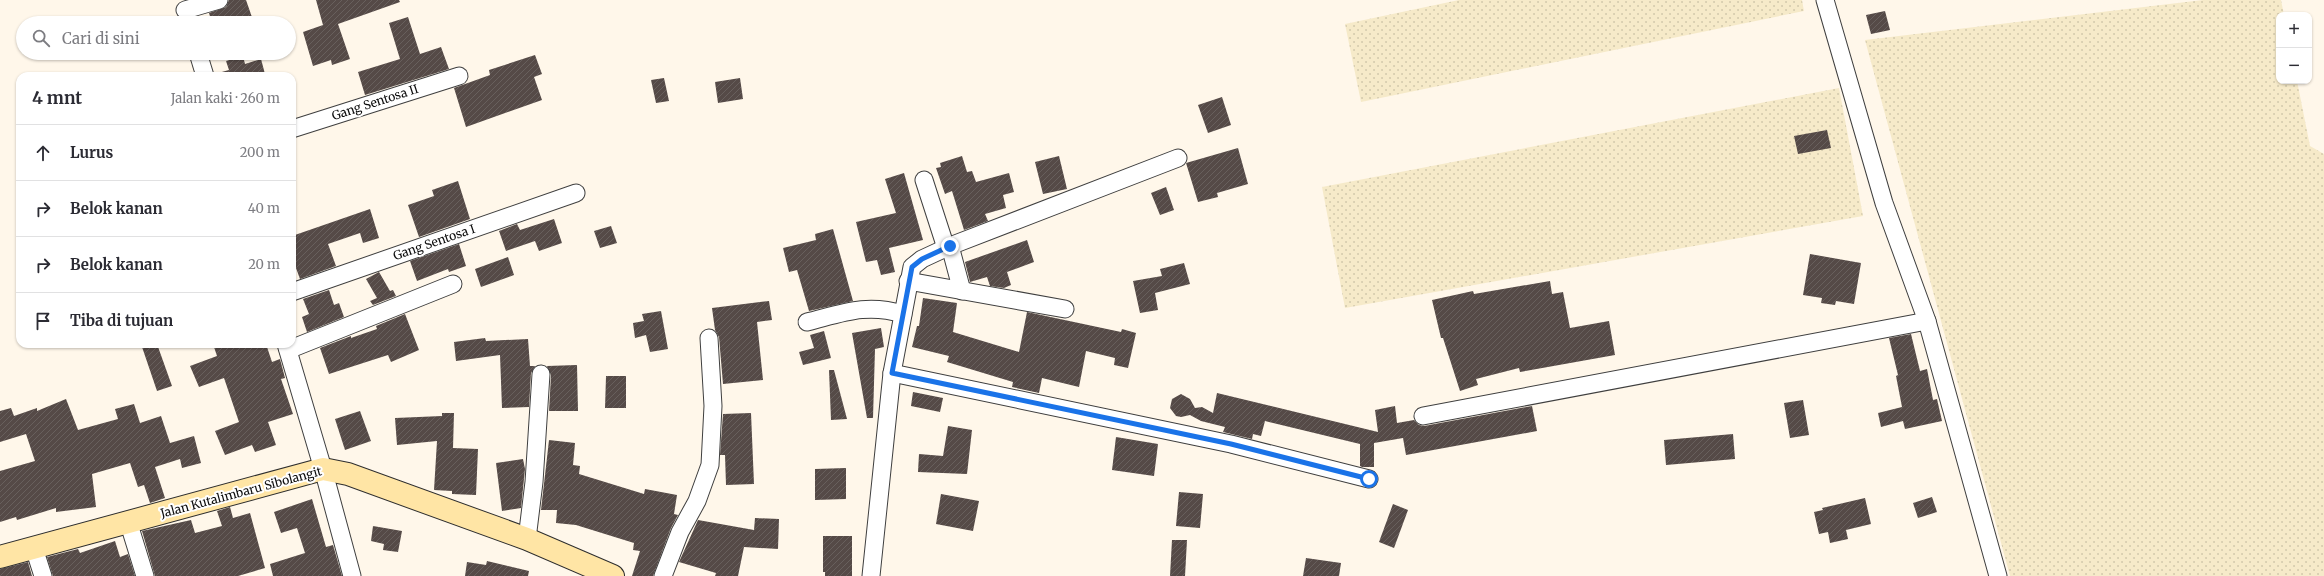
<!DOCTYPE html>
<html lang="id">
<meta charset="utf-8">
<style>
:root{--surface:#fff;--page:#f7f7f7;--text:#2b2b33;--muted:#7c7c81;--line:#e1e1e2}
body{margin:0;font-family:Merriweather,serif;background:var(--page);color:var(--text)}
.controls{position:absolute;right:12px;top:12px;display:grid;overflow:hidden;border-radius:8px;box-shadow:0 1px 3px #0004}
.controls button{width:36px;height:36px;display:grid;place-items:center;padding:0;border:0;border-bottom:1px solid var(--line);background:var(--surface);color:var(--text);font:20px sans-serif}
.stop{position:absolute;width:12px;height:12px;margin:-9px;border:3px solid #1a73e8;border-radius:50%;background:#fff}
.stop.end{background:#1a73e8;border-color:#fff;box-shadow:0 1px 4px #0008}
.list{margin:0;padding:0;list-style:none}
h2{display:flex;justify-content:space-between;align-items:center;height:52px;margin:0;padding:0 16px;font-size:17px}
h2 small{font-size:13px;font-weight:400;color:var(--muted)}
.list li{display:grid;grid-template-columns:26px 1fr auto;gap:12px;align-items:center;box-sizing:border-box;height:56px;padding:0 16px;border-top:1px solid var(--line)}
.list b{display:block;font-size:15px;white-space:nowrap}
.list em{font-size:13px;font-style:normal;color:var(--muted)}
.icon{flex:none;width:22px;height:22px;fill:none;stroke:currentColor;stroke-width:2;stroke-linecap:round;stroke-linejoin:round}
.map{position:relative;flex:none;width:2324px;height:576px;overflow:hidden}
.search{position:absolute;background:var(--surface);box-shadow:0 1px 3px #0004;left:16px;top:16px;width:280px;height:44px;display:flex;align-items:center;gap:10px;box-sizing:border-box;padding:0 14px;border-radius:22px;color:var(--muted);font-size:15px}
.panel{position:absolute;background:var(--surface);box-shadow:0 1px 3px #0004;left:16px;top:72px;width:280px;height:276px;border-radius:12px}
.map>svg:first-child{display:block}
</style>
<div class="map">
<svg width="2324" height="576" viewBox="0 0 2324 576">
<defs>
<pattern id="farmland-dots" width="8" height="8" patternUnits="userSpaceOnUse"><rect width="8" height="8" fill="#f6eac9"/><path d="M2 2h.1M6 6h.1" fill="none" stroke="#d2c8ab" stroke-width="1.8" stroke-linecap="round"/></pattern>
<pattern id="building-hatch" width="6" height="6" patternUnits="userSpaceOnUse"><rect width="6" height="6" fill="#554a47"/><path d="M-1 1l2-2M0 6l6-6M5 7l2-2" fill="none" stroke="#68605d"/></pattern>
</defs>
<rect width="100%" height="100%" fill="#fff7ea"/>
<g fill="url(#farmland-dots)">
<path d="M1459 0H1802L1804 11 1361 102 1345 24Z"/>
<path d="M2203 0H2281L2284 15H2279V81H2297L2310 146 2324 154V576H2010L1865 40Z"/>
<path d="M1839 88 1863 216 1345 308 1322 187Z"/>
</g>
<g fill="url(#building-hatch)">
<path d="M229 0H246L254 23H212L209 13 226 7Z"/>
<path d="M316 0H399L400 2 338 24 350 59 332 65 331 60 313 66 303 32 323 25Z"/>
<path d="M1885 11 1890 30 1871 34 1866 15Z"/>
<path d="M408 17 420 54 441 47 449 69 365 95 358 72 400 59 389 23Z"/>
<path d="M535 55 542 74 534 77 542 100 466 127 454 88 490 75 489 70Z"/>
<path d="M243 56 245 64 261 59 265 74 259 76H218V73L229 70 226 61Z"/>
<path d="M664 78 669 101 656 103 651 80Z"/>
<path d="M740 78 743 99 718 103 715 82Z"/>
<path d="M1222 97 1231 125 1208 133 1198 105Z"/>
<path d="M1827 130 1831 148 1798 154 1794 136Z"/>
<path d="M1238 148 1248 184 1217 193 1218 197 1198 202 1186 163Z"/>
<path d="M962 156 967 172 972 171 976 182 1009 173 1014 192 1003 195 1006 208 985 214 988 221 964 230 952 191 945 194 936 168 941 167 940 163Z"/>
<path d="M1059 156 1067 189 1043 194 1035 162Z"/>
<path d="M904 173 923 240 889 248 895 272 881 275 877 260 866 262 856 222 896 213 885 179Z"/>
<path d="M458 181 470 219 419 237 408 205 434 196 432 190Z"/>
<path d="M1166 187 1174 210 1160 215 1151 193Z"/>
<path d="M370 209 379 238 363 243 360 233 328 244 336 266 300 279 292 257V236Z"/>
<path d="M554 219 562 243 539 251 535 241 506 251 499 231 517 224 520 230Z"/>
<path d="M611 226 617 243 600 248 594 231Z"/>
<path d="M833 229 853 301 809 311 797 270 789 272 783 248 816 240 815 234Z"/>
<path d="M1027 240 1034 262 1007 272 1011 285 1004 288 990 286 987 277 970 282 965 262Z"/>
<path d="M459 244 466 266 449 272 448 269 417 281 410 261Z"/>
<path d="M1810 254 1861 263 1854 304 1836 301 1835 305 1821 303 1822 298 1803 295Z"/>
<path d="M508 257 514 275 481 287 475 269Z"/>
<path d="M1184 263 1190 284 1155 293 1158 310 1140 313 1133 281 1162 276 1160 269Z"/>
<path d="M379 272 390 291 393 290 396 296 373 305 370 301 377 298 366 279Z"/>
<path d="M1550 281 1552 294 1563 292 1570 328 1609 321 1615 355 1520 372 1519 368 1476 379 1478 385 1460 391 1443 338H1441L1432 300 1473 291 1474 294Z"/>
<path d="M329 290 334 305 339 303 344 317 307 332 302 317 309 314 303 299Z"/>
<path d="M923 298 957 303 953 332 1019 352 1027 312 1121 332 1122 329 1136 333 1128 368 1114 365 1115 358 1086 351 1079 387 1042 378 1039 393 1012 387 1013 382 947 362 949 356 912 347 917 326H919Z"/>
<path d="M769 301 772 320 757 322 763 380 723 384 719 337 715 330 712 308Z"/>
<path d="M661 311 668 349 650 352 646 335 635 338 633 323 644 321 642 314Z"/>
<path d="M405 314 419 350 391 362 388 355 329 374 320 348 351 336V338L377 329 376 326Z"/>
<path d="M881 328 884 347 875 349 873 418H867L852 333Z"/>
<path d="M824 331 831 358 803 365 799 352 814 348 810 335Z"/>
<path d="M1911 334 1920 371 1927 369 1933 400 1937 399 1942 421 1905 429 1903 421 1881 427 1878 413 1902 407 1896 376 1898 375 1889 338Z"/>
<path d="M485 338 486 341 528 339 530 366H535L531 373 529 407 502 408 500 355 456 361 454 342Z"/>
<path d="M141 344H157L172 386 157 391Z"/>
<path d="M213 344H266L272 362 280 359 285 378 281 379 293 414 268 422 276 445 255 452 252 445 225 455 215 431 239 422 224 378 199 387 190 366 217 356Z"/>
<path d="M577 365 578 411H549L551 375 547 366Z"/>
<path d="M829 370H834L847 419 831 420Z"/>
<path d="M606 376H626V408H605Z"/>
<path d="M913 392 943 398 940 412 911 406Z"/>
<path d="M1217 393 1378 432 1375 410 1395 406 1397 423 1414 420 1419 425 1424 426 1532 406 1537 431 1406 455 1403 438 1374 443V467H1362L1360 466V444L1265 421 1261 436 1253 434 1252 439 1223 432 1225 427 1201 421 1190 415 1181 417 1176 416 1170 408 1172 399 1181 394 1190 399 1195 408 1202 407 1213 413Z"/>
<path d="M66 399 78 430 118 419 115 409 134 404 140 423 161 416 170 443 194 436 201 463 182 468 180 459 155 467 165 498 150 503 144 485 138 487 130 463 92 474 96 507 56 512V508L17 520 16 517 0 522V471L35 461 26 434 0 442V411L11 408 14 416 37 408V411Z"/>
<path d="M1803 400 1809 435 1790 438 1784 403Z"/>
<path d="M360 411 371 441 345 450 335 419Z"/>
<path d="M442 413H454L453 448 478 449 476 495 452 494V491L434 490 437 441 397 445 395 418 442 416Z"/>
<path d="M751 413 754 484 726 485 725 455H720L723 414Z"/>
<path d="M948 426 972 430 967 474 918 472 919 454 943 456Z"/>
<path d="M1733 434 1735 459 1666 465 1664 440Z"/>
<path d="M1116 437 1158 444 1154 476 1112 470Z"/>
<path d="M549 440 575 443 573 465 580 466 579 474 644 494 645 489 677 495 674 514 678 515 671 528 653 576H632L640 551 633 550 634 543 576 525 556 523 557 510H541Z"/>
<path d="M523 459 525 469 521 508 502 511 496 463Z"/>
<path d="M846 468V499L815 500V469Z"/>
<path d="M1179 492 1203 494 1200 528 1176 526Z"/>
<path d="M941 494 979 501 973 531 936 524Z"/>
<path d="M1932 497 1937 512 1918 518 1913 503Z"/>
<path d="M1865 498 1871 524 1846 530 1848 539 1830 543 1828 532 1819 534 1814 512 1823 510 1822 508Z"/>
<path d="M312 499 326 547 333 545 342 576H273L270 564 305 553 297 528 281 533 274 512Z"/>
<path d="M1393 504 1408 510 1394 548 1379 542Z"/>
<path d="M230 507 233 518 250 513 265 568 238 576H155L142 531 191 520 195 533 222 526 217 511Z"/>
<path d="M755 518 779 519 778 549 744 547 738 576H715L716 573 679 562 698 520 754 530Z"/>
<path d="M373 526 402 531 398 552 383 550 384 544 371 541Z"/>
<path d="M823 536H852V576H825V572H823Z"/>
<path d="M1172 540H1187L1185 576H1170Z"/>
<path d="M115 541 120 557 128 554 135 576H53L47 557 78 549 80 553Z"/>
<path d="M1306 558 1341 563 1339 576H1303Z"/>
<path d="M487 561 529 571 528 576H465L467 562 486 565Z"/>
<path d="M28 562 32 576H0V569Z"/>
</g>
<g fill="none" stroke-linecap="round" stroke-linejoin="round">
<defs>
<g id="street">
<path d="M1825 0 1884 203 1927 321 1998 576"/>
<path d="M185 10 219 0"/>
<path d="M198 53 205 76"/>
<path d="M292 129 459 76"/>
<path d="M924 180 946 248"/>
<path d="M950 246 962 291"/>
<path d="M908 281 1065 309"/>
<path d="M292 292 576 193"/>
<path d="M807 322C843 313 866 303 903 314"/>
<path d="M286 344 323 469 352 576"/>
<path d="M288 350 453 284"/>
<path d="M892 373 1231 444 1369 479"/>
<path d="M1423 416 1927 321"/>
<path d="M128 521 145 576"/>
<path d="M527 539 534 482 541 374"/>
<path d="M34 548 43 576"/>
<path d="M663 576 680 532 697 501 710 465 713 406 709 338"/>
<path d="M871 576 892 373 912 267 922 259 950 246 1178 158"/>
</g>
<path id="secondary" d="M0 557 323 469 348 474 527 539 613 576"/>
</defs>
<use href="#street" stroke="#3f3f3f" stroke-width="19"/>
<use href="#secondary" stroke="#2e2e2e" stroke-width="24"/>
<use href="#street" stroke="#fff" stroke-width="17"/>
<use href="#secondary" stroke="#ffe5a5" stroke-width="22"/>
</g>
<g fill="none" stroke-linecap="round" stroke-linejoin="round">
<path stroke="#1a73e8" stroke-width="5" d="M950 246 922 259 912 267 892 373 1231 444 1369 479"/>
</g>
<g text-anchor="middle" dominant-baseline="central" stroke-width="4" stroke-linejoin="round" paint-order="stroke">
<g font-size="12" fill="#0c0c0c" stroke="#fff">
<text transform="translate(375 102) rotate(-18)">Gang Sentosa II</text>
<text transform="translate(434 242) rotate(-19)">Gang Sentosa I</text>
<text transform="translate(241 492) rotate(-15)">Jalan Kutalimbaru Sibolangit</text>
</g>
</g>
</svg>
<div class="controls">
<button>+</button>
<button>−</button>
</div>
<div class="stop" style="left:1369px;top:479px"></div>
<div class="stop end" style="left:950px;top:246px"></div>
<div class="search"><svg class="icon" aria-label="search" viewBox="0 0 24 24"><circle cx="10" cy="10" r="6"/><path d="M15 15l6 6"/></svg>Cari di sini</div>
<section class="panel">
<h2>4 mnt<small>Jalan kaki · 260 m</small></h2>
<ul class="list">
<li><svg class="icon" aria-label="ahead" viewBox="0 0 24 24"><path d="M12 20V5M6 11l6-6 6 6"/></svg><div><b>Lurus</b></div><em>200 m</em></li>
<li><svg class="icon" aria-label="right" viewBox="0 0 24 24"><path d="M7 20v-9h11M14 6l5 5-5 5"/></svg><div><b>Belok kanan</b></div><em>40 m</em></li>
<li><svg class="icon" aria-label="right" viewBox="0 0 24 24"><path d="M7 20v-9h11M14 6l5 5-5 5"/></svg><div><b>Belok kanan</b></div><em>20 m</em></li>
<li><svg class="icon" aria-label="arrive" viewBox="0 0 24 24"><path d="M6 21V4h12l-3 4 3 4H6"/></svg><div><b>Tiba di tujuan</b></div></li>
</ul>
</section>
</div>
